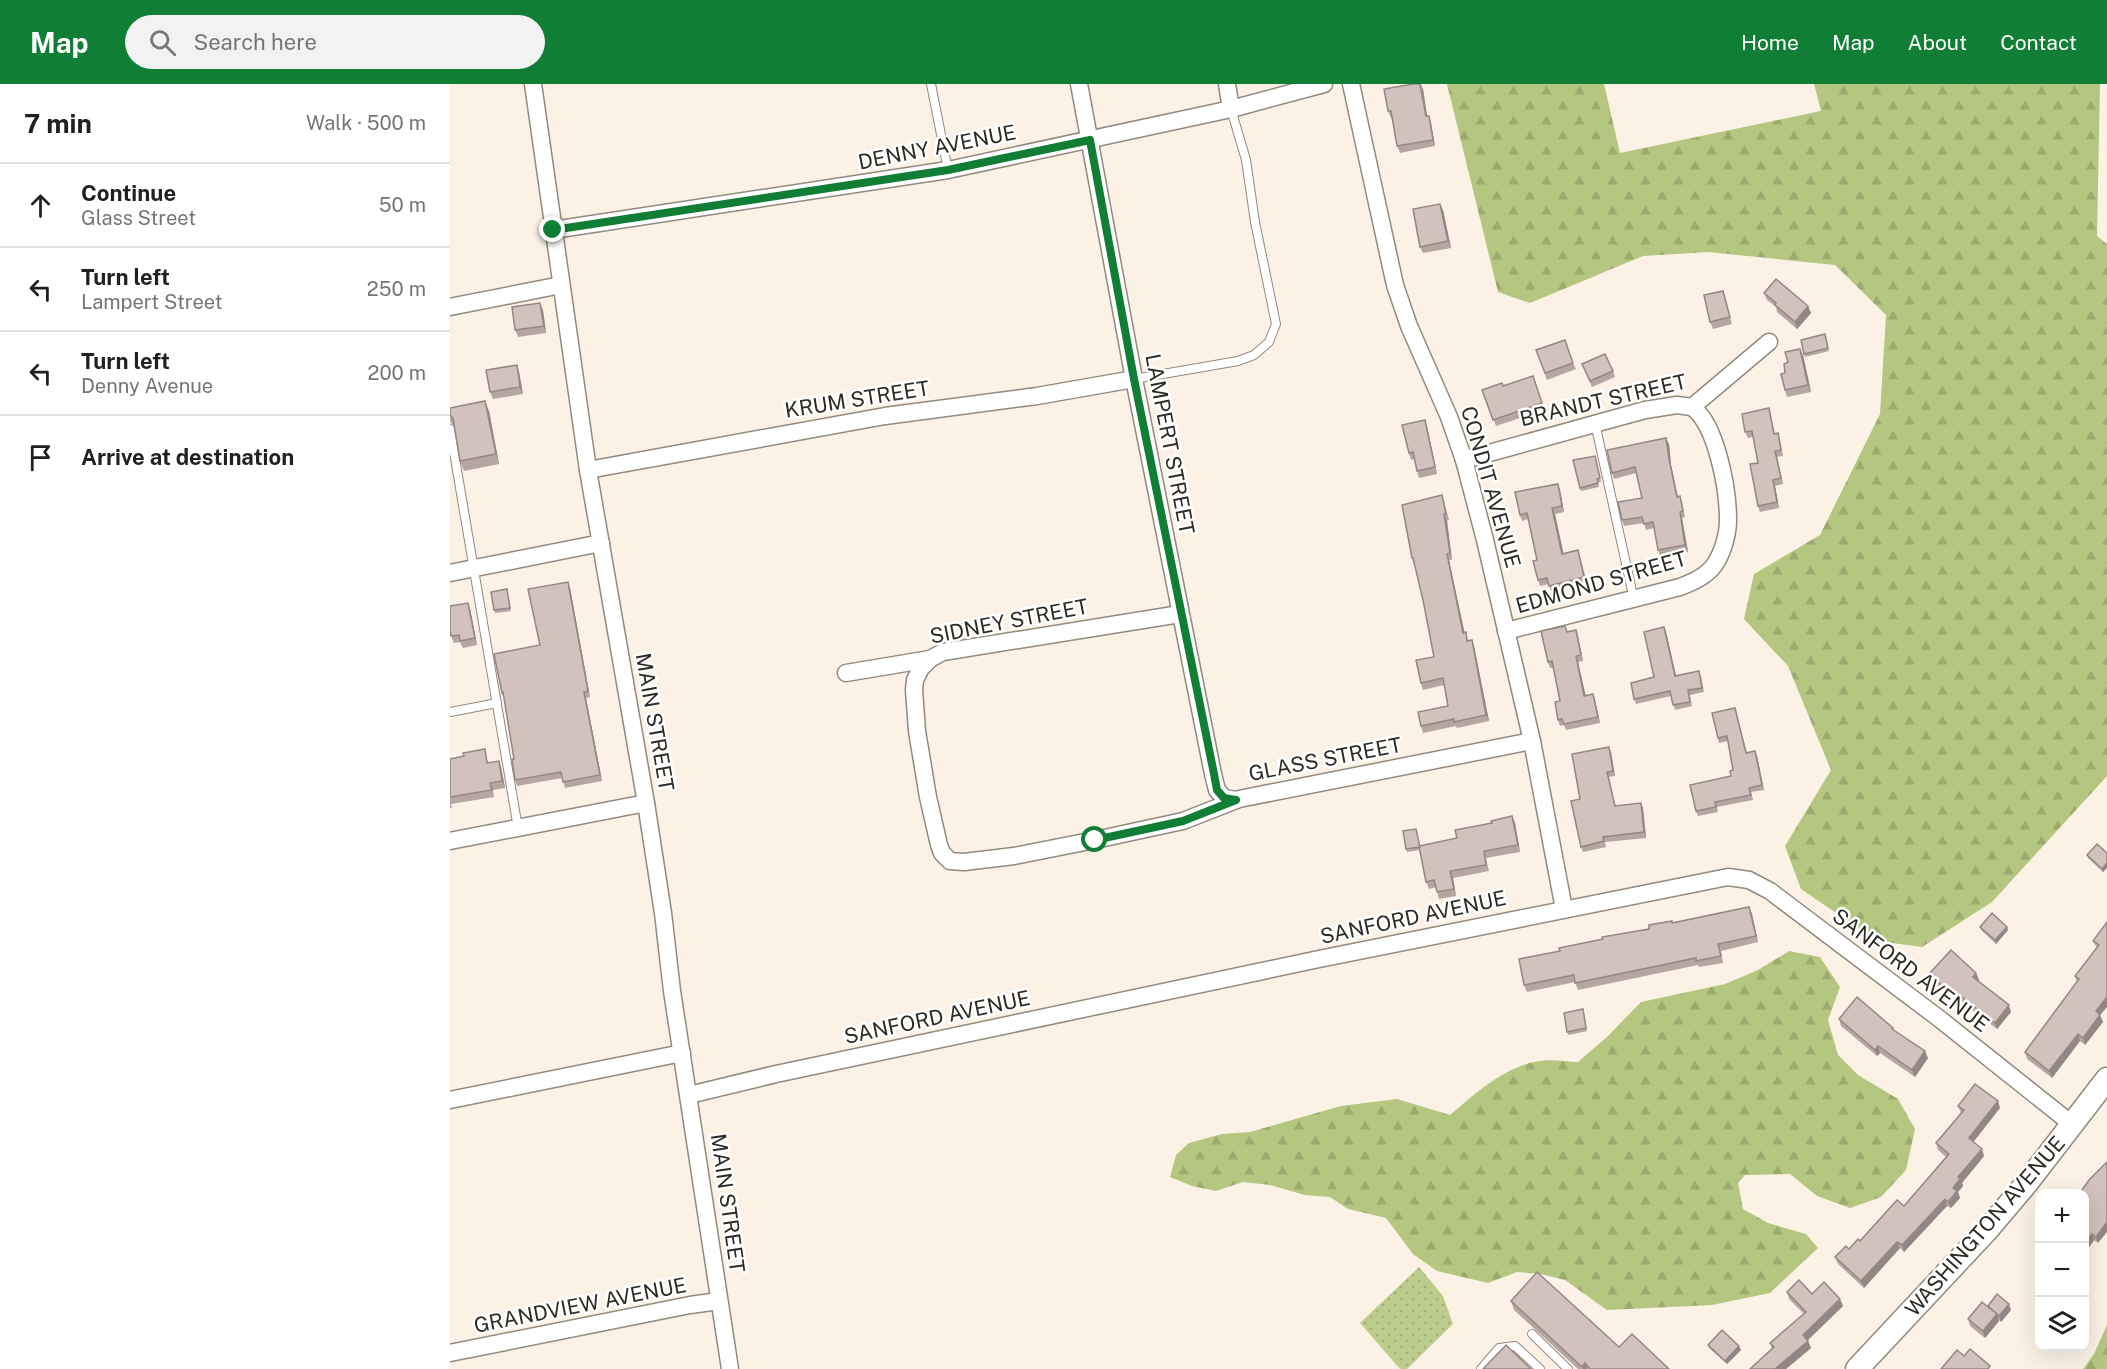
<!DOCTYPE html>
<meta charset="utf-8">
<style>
:root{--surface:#fff;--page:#f2f2f2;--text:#202124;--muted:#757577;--line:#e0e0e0;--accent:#107e34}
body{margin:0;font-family:"Public Sans",sans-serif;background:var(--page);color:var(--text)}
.controls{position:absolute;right:18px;bottom:18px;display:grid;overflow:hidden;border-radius:12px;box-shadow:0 6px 24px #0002}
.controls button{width:54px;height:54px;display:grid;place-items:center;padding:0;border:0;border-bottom:2px solid var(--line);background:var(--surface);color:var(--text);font:30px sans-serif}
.stop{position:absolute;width:18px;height:18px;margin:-14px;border:4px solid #107e34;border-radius:50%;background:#fff}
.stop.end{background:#107e34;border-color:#fff;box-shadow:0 2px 6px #0008}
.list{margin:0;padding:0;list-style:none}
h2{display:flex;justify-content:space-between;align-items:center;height:78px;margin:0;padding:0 24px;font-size:26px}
h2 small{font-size:20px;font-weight:400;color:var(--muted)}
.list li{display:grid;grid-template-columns:39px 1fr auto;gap:18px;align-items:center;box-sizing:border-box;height:84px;padding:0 24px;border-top:2px solid var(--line)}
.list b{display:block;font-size:22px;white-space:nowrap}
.list p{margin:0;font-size:20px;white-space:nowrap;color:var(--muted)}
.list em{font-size:20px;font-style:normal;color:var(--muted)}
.icon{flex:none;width:33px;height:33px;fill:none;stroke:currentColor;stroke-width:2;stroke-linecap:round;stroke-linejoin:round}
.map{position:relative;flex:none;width:1657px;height:1285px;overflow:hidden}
header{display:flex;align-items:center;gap:36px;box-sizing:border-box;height:84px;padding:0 30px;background:var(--accent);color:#fff}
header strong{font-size:28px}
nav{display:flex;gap:33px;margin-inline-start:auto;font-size:21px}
.search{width:420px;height:54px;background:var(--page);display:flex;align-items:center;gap:15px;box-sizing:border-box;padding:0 21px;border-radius:33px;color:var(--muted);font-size:22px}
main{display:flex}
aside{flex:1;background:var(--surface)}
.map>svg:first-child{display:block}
</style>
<header>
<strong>Map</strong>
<div class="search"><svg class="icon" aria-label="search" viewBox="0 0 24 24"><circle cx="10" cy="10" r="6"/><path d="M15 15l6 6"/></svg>Search here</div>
<nav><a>Home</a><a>Map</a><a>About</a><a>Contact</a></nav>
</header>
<main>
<aside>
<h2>7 min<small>Walk · 500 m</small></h2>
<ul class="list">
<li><svg class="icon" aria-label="ahead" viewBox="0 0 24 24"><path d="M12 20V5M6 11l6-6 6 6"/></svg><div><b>Continue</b><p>Glass Street</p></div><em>50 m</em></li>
<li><svg class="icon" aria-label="left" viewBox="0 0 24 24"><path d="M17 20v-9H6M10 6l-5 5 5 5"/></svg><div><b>Turn left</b><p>Lampert Street</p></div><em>250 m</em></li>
<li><svg class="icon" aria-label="left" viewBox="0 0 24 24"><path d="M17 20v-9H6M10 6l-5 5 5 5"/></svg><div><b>Turn left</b><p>Denny Avenue</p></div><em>200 m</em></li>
<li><svg class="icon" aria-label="arrive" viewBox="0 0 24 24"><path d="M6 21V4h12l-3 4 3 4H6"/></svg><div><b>Arrive at destination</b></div></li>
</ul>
</aside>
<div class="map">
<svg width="1657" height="1285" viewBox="0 0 1657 1285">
<defs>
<pattern id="grass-dots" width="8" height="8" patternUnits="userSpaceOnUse" patternTransform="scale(1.5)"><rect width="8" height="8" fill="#bccc8d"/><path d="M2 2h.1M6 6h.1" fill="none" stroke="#a2af7a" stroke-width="1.8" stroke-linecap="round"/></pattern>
<pattern id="forest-firs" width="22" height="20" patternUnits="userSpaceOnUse" patternTransform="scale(1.5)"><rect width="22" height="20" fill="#b4c680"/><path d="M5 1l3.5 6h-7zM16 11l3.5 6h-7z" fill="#9baa6e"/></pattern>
</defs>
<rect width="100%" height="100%" fill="#fbf2e5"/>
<path fill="url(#grass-dots)" d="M969 1183 993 1212 1003 1240 957 1285H950L910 1239Z"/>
<g fill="url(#forest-firs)">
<path d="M997 0H1154L1170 69 1371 27 1364 0H1650L1647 152 1657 160V692L1542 818 1472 863 1427 857 1351 805 1335 762 1381 686 1338 582 1294 535 1304 490 1370 451 1430 330 1436 231 1385 181 1258 168 1193 172 1080 219 1048 208Z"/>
<path d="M1339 867 1370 873 1390 903 1378 936 1388 971 1408 991 1448 1015 1465 1045 1456 1086 1431 1113 1400 1124 1367 1112 1340 1090 1295 1091 1288 1099 1293 1125 1318 1139 1356 1150 1368 1164 1320 1209 1262 1221 1157 1226 1115 1196 1091 1190 1067 1188 1038 1199 987 1187 963 1170 936 1134 898 1125 880 1113 855 1111 820 1101 793 1098 766 1107 742 1102 720 1093 726 1071 739 1059 772 1050 800 1048 891 1022 947 1015 1000 1031C1027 1008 1055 982 1090 977 1102 975 1116 978 1128 978L1158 952 1191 918 1275 900 1308 886Z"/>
<path d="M1657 1241V1285H1633L1644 1270Z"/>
</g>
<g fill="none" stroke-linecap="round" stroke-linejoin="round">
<defs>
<g id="service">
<path d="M481 0 498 86"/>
<path d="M684 295 788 277 804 271 819 258 826 240 805 138 796 76 781 25"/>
<path d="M1145 339 1184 516"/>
<path d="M0 345 68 744"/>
<path d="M0 628 47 619"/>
<path d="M1082 1250 1118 1285"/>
<path d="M1031 1285 1049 1264 1065 1262 1090 1285"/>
</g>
<g id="minor">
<path d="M83 0 138 386 196 719 213 829 222 907 280 1285"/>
<path d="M629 0 684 295 763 690 767 706 774 714 786 716"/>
<path d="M777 0 781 25"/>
<path d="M901 0 945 201 959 242 999 333 1014 376 1035 456 1082 657 1114 825"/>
<path d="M103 146 498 86 781 25 874 0"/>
<path d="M0 223 111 201"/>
<path d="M1014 376 1195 326 1227 321 1242 323 1319 258"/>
<path d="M138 386 435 332 587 312 684 295"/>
<path d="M0 489 151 459"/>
<path d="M1056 547 1230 503C1243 498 1257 492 1265 480 1273 468 1278 450 1278 436 1278 406 1267 341 1242 323"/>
<path d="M480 575 471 584 465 596 464 606 467 647 478 713 489 761 492 769 500 777 514 778 564 772 645 756 733 737 789 715 1082 657"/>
<path d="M396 589 480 575 493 568 730 530"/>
<path d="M0 757 196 719"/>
<path d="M239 1011 326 990 869 875 1278 793 1299 796 1320 807 1491 936 1623 1041"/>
<path d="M0 1016 232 969"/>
<path d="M0 1269 240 1221 269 1217"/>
</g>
<path id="secondary" d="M1407 1285 1538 1145 1576 1100 1657 995"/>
</defs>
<use href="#service" stroke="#928a7e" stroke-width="10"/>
<use href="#minor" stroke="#928a7e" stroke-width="19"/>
<use href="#secondary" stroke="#928a7e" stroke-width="25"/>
<use href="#service" stroke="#fff" stroke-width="8"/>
<use href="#minor" stroke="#fff" stroke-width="16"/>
<use href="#secondary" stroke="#fff" stroke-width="22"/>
</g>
<g fill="#b5a6a2">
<path d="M973 5 977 32H979L981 39 985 62 950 69 947 62 942 34H941L938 27Z"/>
<path d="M993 126 1001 164 973 169 970 163Z"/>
<path d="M1273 207 1282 240 1263 245 1260 238Z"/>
<path d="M1314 209 1361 229 1347 245 1327 228 1326 223 1317 216Z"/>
<path d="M93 226 96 249 68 253 65 246Z"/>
<path d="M1376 254 1379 267 1355 273 1354 270Z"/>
<path d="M1086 266 1123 279 1126 285 1097 296Z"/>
<path d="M1353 271 1361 308 1337 313 1335 306 1338 278Z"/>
<path d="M1132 280 1163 287 1165 293 1142 303Z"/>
<path d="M69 288 73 310 43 315 40 308Z"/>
<path d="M1083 292 1094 326 1046 342 1032 306 1053 302Z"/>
<path d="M0 324 39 327 49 380 14 387 10 377 4 342 1 339 0 335Z"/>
<path d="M1319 324 1325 350 1328 349 1330 356 1333 372 1327 373 1333 400 1325 402 1329 424 1310 428 1308 422V379L1303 353 1298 354 1295 348Z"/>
<path d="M977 343 987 390 969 394 964 375 961 376 959 369Z"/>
<path d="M1219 360 1221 381 1228 413 1230 412 1232 418 1235 433 1232 434 1238 468 1210 473 1208 466 1204 444 1196 446 1194 439 1174 442 1172 436 1192 414 1186 389 1164 395 1162 389Z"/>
<path d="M1145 372 1151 398H1148L1149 403 1131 407 1130 404Z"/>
<path d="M1110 406 1114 428 1105 430 1113 470 1130 472 1137 499 1101 508 1099 500 1090 502 1088 496 1087 476 1078 435 1072 437 1070 431Z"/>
<path d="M994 417 999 436 997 437 1002 476H999L1014 548 1018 556H1022L1024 562 1039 637 1007 644 1006 642 973 649 971 642 998 622 994 601 973 606 971 599 984 573 973 516 965 481H964L962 474Z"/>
<path d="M120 504 140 613 136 614 152 697 115 704 112 694 67 702 65 696 64 675 54 615 52 609 90 561Z"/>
<path d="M57 505 61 527 45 529 44 526Z"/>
<path d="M20 525 27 561 13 564 10 558 4 559 1 552Z"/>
<path d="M1126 546 1133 577 1128 578 1135 611 1145 616 1150 639 1116 646 1114 641 1110 642 1108 636 1110 617 1103 584H1100L1098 578 1117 548Z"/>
<path d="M1216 548 1226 591 1251 592 1254 608 1240 611 1242 622 1225 626 1221 612 1186 620 1184 615 1204 593Z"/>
<path d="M1285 624 1297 669 1307 672 1314 706 1301 708 1303 716 1267 723 1268 728 1248 732 1246 727 1281 692 1283 686 1278 657 1269 659 1268 654Z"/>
<path d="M35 665 38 679 51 683 55 704 43 706 44 713 1 720 2 724H0V675L14 672Z"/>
<path d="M1161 668 1165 692 1159 693 1165 722 1191 719 1193 724 1196 754 1155 758 1156 763 1133 768 1131 763 1130 715Z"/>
<path d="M1062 732 1065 739 1070 768 1036 774 1039 787 1003 794 1006 812 989 815 986 803 979 805 976 798 970 766 957 768 956 765 966 745 970 762 1007 754 1042 739Z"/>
<path d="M1657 769V784L1653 788 1638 774 1637 771Z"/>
<path d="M1299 823 1302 830 1308 858 1271 867 1273 879 1249 883 1248 881 1128 906 1125 898 1077 908 1074 901 1110 867 1153 855 1222 839Z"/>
<path d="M1657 838V923L1650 931 1653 938 1635 961 1630 957 1602 994 1577 975 1575 968 1627 898 1625 892 1647 864 1643 857Z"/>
<path d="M1530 843H1557L1558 846 1546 860 1531 846Z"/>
<path d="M1526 889 1529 896 1528 897 1561 928 1547 945 1510 917 1508 920 1482 897 1479 890Z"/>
<path d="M1134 929 1137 947 1119 951 1117 948Z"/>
<path d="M1389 935 1443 944 1444 947 1478 974 1465 993 1430 969 1427 972 1391 942Z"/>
<path d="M1508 1022 1550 1024 1523 1058 1534 1072 1512 1099 1513 1102 1508 1108 1510 1114 1501 1124 1497 1122 1454 1168 1450 1164 1414 1204 1388 1180 1385 1173 1410 1157 1454 1122 1496 1073 1488 1066 1486 1059 1511 1029Z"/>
<path d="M1635 1110 1648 1159 1644 1156 1635 1169Z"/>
<path d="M1337 1208 1362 1210 1393 1222 1357 1256 1361 1264 1336 1285H1300L1322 1265 1320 1259 1354 1230 1339 1215Z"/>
<path d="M1061 1217 1169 1263 1219 1285H1128L1064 1226Z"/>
<path d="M1538 1223 1561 1226 1551 1238 1549 1236V1237L1535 1254 1520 1242 1518 1235Z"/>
<path d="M1258 1261 1291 1266 1277 1280 1259 1264Z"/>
</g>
<g fill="#938784">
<path d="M971 0 973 5 978 39 976 32Z"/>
<path d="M979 32 981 39 985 62 983 56Z"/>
<path d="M990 120 993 126 1001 164 998 157Z"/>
<path d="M90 219 93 226 96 249 94 242Z"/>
<path d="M1358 222 1361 229 1347 245 1345 238Z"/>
<path d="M1350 265 1353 271 1361 308 1358 301Z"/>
<path d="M67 281 69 288 73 310 70 303Z"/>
<path d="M35 317 39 327 49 380 46 370Z"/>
<path d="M975 336 977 343 987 390 985 383Z"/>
<path d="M1216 354 1219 360 1221 381 1229 419 1219 375Z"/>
<path d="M1325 367 1327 373 1333 400 1331 394Z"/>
<path d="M1323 396 1325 402 1329 424 1327 418Z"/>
<path d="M1108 400 1110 406 1114 428 1112 422Z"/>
<path d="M1102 424 1105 430 1115 476 1112 470Z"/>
<path d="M1230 428 1232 434 1238 468 1235 461Z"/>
<path d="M994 430 997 437 1002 476 1000 469Z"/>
<path d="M997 470 999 476 1016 555 1013 549Z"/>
<path d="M118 498 120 504 140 613 138 607Z"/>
<path d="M18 519 20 525 27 561 25 554Z"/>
<path d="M1214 543 1216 548 1227 596 1225 592Z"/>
<path d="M1126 546 1128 552 1133 577 1131 571Z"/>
<path d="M1022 556 1024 562 1039 637 1036 631Z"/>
<path d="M1126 572 1128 578 1137 617 1134 612Z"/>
<path d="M134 608 136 614 152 697 150 691Z"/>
<path d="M1143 610 1145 616 1150 639 1148 633Z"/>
<path d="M1159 663 1161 668 1165 692 1163 687Z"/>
<path d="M1305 667 1307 672 1314 706 1312 701Z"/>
<path d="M49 677 51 683 55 704 52 697Z"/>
<path d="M1191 719 1193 724 1196 754 1194 748Z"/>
<path d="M1062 732 1065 739 1070 768 1068 761Z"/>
<path d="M1657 779V784L1653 788 1652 785Z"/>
<path d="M1000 787 1003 794 1006 812 1004 805Z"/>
<path d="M1299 823 1302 830 1308 858 1306 852Z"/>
<path d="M1557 843 1558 846 1546 860 1545 856Z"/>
<path d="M1526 889 1529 896 1525 900 1523 893Z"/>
<path d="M1508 910 1510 917 1508 920 1505 913Z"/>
<path d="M1657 913V923L1650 931 1653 938 1635 961 1633 954 1646 927Z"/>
<path d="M1559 921 1561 928 1547 945 1545 939Z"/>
<path d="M1628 950 1630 957 1602 994 1599 987Z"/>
<path d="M1428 962 1430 969 1427 972 1425 966Z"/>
<path d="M1475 967 1478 974 1465 993 1462 986Z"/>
<path d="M1548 1017 1550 1024 1521 1061 1519 1054Z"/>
<path d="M1532 1065 1534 1072 1512 1099 1513 1102 1508 1108 1510 1114 1501 1124 1498 1118 1508 1093Z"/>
<path d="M1495 1115 1497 1122 1454 1168 1452 1161Z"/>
<path d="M1657 1138V1148L1648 1159 1646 1153Z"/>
<path d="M1642 1150 1644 1156 1635 1169V1159Z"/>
<path d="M1447 1158 1450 1164 1414 1204 1411 1197Z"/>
<path d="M1390 1215 1393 1222 1356 1258 1353 1251Z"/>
<path d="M1559 1220 1561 1226 1551 1238 1549 1232Z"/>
<path d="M1547 1230 1549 1237 1535 1254 1533 1247Z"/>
<path d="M1358 1257 1361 1264 1336 1285H1325Z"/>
<path d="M1289 1262 1291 1266 1277 1280 1275 1277Z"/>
<path d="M1135 1279 1137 1285H1133L1132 1283Z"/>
</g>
<g fill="#d2c1bc" stroke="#938784" stroke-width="1.5">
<path d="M963 0H970L976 32H979L983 56 947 62 941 27H938L934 5Z"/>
<path d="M990 120 998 157 970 163 963 125Z"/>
<path d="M1326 195 1358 222 1345 238 1325 221 1326 219 1314 209Z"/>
<path d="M1273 207 1280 233 1260 238 1254 211Z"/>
<path d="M90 219 94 242 65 246 62 223Z"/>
<path d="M1375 250 1378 264 1354 270 1351 256Z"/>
<path d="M1115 256 1123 279 1095 289 1086 266Z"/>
<path d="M1350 265 1358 301 1335 306 1331 290 1335 289 1334 280 1338 278 1335 268Z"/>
<path d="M1155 270 1163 287 1140 297 1132 280Z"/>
<path d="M67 281 70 303 40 308 36 286Z"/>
<path d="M1083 292 1092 319 1043 336 1032 306 1052 299 1053 302Z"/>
<path d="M35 317 46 370 10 377 3 334 0 331V324Z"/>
<path d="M1319 324 1324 350 1328 349 1331 366 1325 367 1331 394 1323 396 1327 418 1308 422 1300 380 1308 379 1302 347 1295 348 1292 330Z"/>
<path d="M975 336 985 383 967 387 963 368 959 369 952 341Z"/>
<path d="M1216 354 1219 375 1227 413 1230 412 1233 427 1230 428 1235 461 1208 466 1203 438 1194 440 1192 433 1172 436 1168 418 1192 414 1185 383 1162 389 1157 366Z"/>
<path d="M1145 372 1150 394 1147 395 1148 399 1130 404 1123 376Z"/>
<path d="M1108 400 1112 422 1102 424 1112 470 1128 466 1134 493 1099 502 1097 494 1088 496 1083 477 1087 476 1077 429 1070 431 1065 408Z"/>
<path d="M992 411 996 430H994L1000 469 997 470 1013 549 1016 548 1017 557 1022 556 1036 631 1004 638V635L971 642 968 628 998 622 993 594 971 599 966 576 984 573 973 516 963 474H962L952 421Z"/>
<path d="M118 498 138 607 134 608 150 691 113 698 111 688 65 696 62 675H64L53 608 52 609 44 570 90 561 78 505Z"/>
<path d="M57 505 60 524 44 526 41 508Z"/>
<path d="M18 519 25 554 10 557 9 551 1 552 0 545V522Z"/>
<path d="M1115 542 1117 548 1126 546 1131 571 1126 572 1134 612 1143 610 1148 633 1114 640 1112 635 1108 636 1105 618 1110 617 1102 577 1098 578 1091 547Z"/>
<path d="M1214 543 1225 592 1249 587 1252 604 1238 606 1240 618 1223 621 1220 607 1184 615 1181 599 1204 593 1194 548Z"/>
<path d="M1285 624 1296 669 1305 667 1312 701 1299 704 1301 711 1265 718 1266 723 1246 727 1240 701 1281 692 1280 687 1283 686 1277 652 1268 654 1262 629Z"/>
<path d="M1159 663 1163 687 1157 688 1165 722 1191 719 1194 748 1153 753 1154 757 1131 763 1121 717 1130 715 1122 670Z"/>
<path d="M35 665 37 679 49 677 52 697 40 699 42 706 0 713V675L14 672 13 669Z"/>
<path d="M1062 732 1068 761 1034 767 1036 781 1000 787 1004 805 987 808 984 796 976 798 969 762 1007 754 1005 746 1042 739 1041 737Z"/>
<path d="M966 745 970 763 956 765 953 747Z"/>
<path d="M1647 760 1657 769V779L1652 785 1637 771Z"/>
<path d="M1299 823 1306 852 1268 860 1271 872 1246 877V874L1125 899 1124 891 1074 901 1069 875 1110 867 1109 864 1153 855 1152 853 1199 845V841L1222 837V839Z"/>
<path d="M1542 829 1557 843 1545 856 1530 843Z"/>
<path d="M1657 838V913L1646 927 1650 931 1633 954 1628 950 1599 987 1575 968 1629 895 1625 892 1649 861 1643 857Z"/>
<path d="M1501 866 1526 889 1523 893 1559 921 1545 939 1508 910 1505 913 1479 890Z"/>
<path d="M1407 913 1443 944 1442 945 1475 967 1462 986 1428 962 1425 966 1389 935Z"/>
<path d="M1133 925 1136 944 1117 948 1114 929Z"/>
<path d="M1525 1000 1548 1017 1519 1054 1532 1065 1508 1093 1510 1095 1503 1104 1507 1107 1498 1118 1495 1115 1452 1161 1447 1158 1411 1197 1385 1173 1396 1162 1399 1165 1408 1155 1410 1157 1447 1116 1454 1122 1499 1070 1486 1059 1514 1026 1508 1022Z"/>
<path d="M1657 1078V1138L1646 1153 1642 1150 1635 1159V1110H1629L1639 1096Z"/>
<path d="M1087 1188 1169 1263 1182 1250 1219 1285H1140L1135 1279 1132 1283 1061 1217Z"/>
<path d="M1349 1196 1362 1210 1374 1198 1390 1215 1353 1251 1358 1257 1325 1285H1300L1324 1263 1320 1259 1356 1228 1337 1208Z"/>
<path d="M1547 1210 1559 1220 1549 1232 1538 1222Z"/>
<path d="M1532 1218 1547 1230 1533 1247 1518 1235Z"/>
<path d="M1272 1246 1289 1262 1275 1277 1258 1261Z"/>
<path d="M1056 1261 1081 1285H1033Z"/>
<path d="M1520 1265 1540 1282 1538 1285H1491L1507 1266 1514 1272Z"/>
</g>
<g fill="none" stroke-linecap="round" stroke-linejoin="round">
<path stroke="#107e34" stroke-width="8" d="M103 146 498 86 640 56 684 295 764 690 767 706 774 714 786 716 733 737 645 756"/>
</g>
<g text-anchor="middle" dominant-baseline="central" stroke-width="5" stroke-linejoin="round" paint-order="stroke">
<g font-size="21" fill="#2e2b25" stroke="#fff">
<text transform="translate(487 63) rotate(-11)">DENNY AVENUE</text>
<text transform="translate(407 315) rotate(-9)">KRUM STREET</text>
<text transform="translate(1153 316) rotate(-13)">BRANDT STREET</text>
<text transform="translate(720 360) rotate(79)">LAMPERT STREET</text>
<text transform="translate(1041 403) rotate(74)">CONDIT AVENUE</text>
<text transform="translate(1151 498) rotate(-16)">EDMOND STREET</text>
<text transform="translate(559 537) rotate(-11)">SIDNEY STREET</text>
<text transform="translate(205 638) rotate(80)">MAIN STREET</text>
<text transform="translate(875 675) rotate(-11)">GLASS STREET</text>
<text transform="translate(963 833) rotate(-12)">SANFORD AVENUE</text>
<text transform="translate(1461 886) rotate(37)">SANFORD AVENUE</text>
<text transform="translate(487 933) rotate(-12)">SANFORD AVENUE</text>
<text transform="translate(278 1119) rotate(82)">MAIN STREET</text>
<text transform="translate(1535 1142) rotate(-49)">WASHINGTON AVENUE</text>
<text transform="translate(130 1221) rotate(-11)">GRANDVIEW AVENUE</text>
</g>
</g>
</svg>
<div class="controls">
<button>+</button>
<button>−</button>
<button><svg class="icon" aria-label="layers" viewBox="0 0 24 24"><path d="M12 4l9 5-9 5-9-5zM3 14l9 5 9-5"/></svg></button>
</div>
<div class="stop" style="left:645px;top:756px"></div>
<div class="stop end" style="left:103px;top:146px"></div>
</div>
</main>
